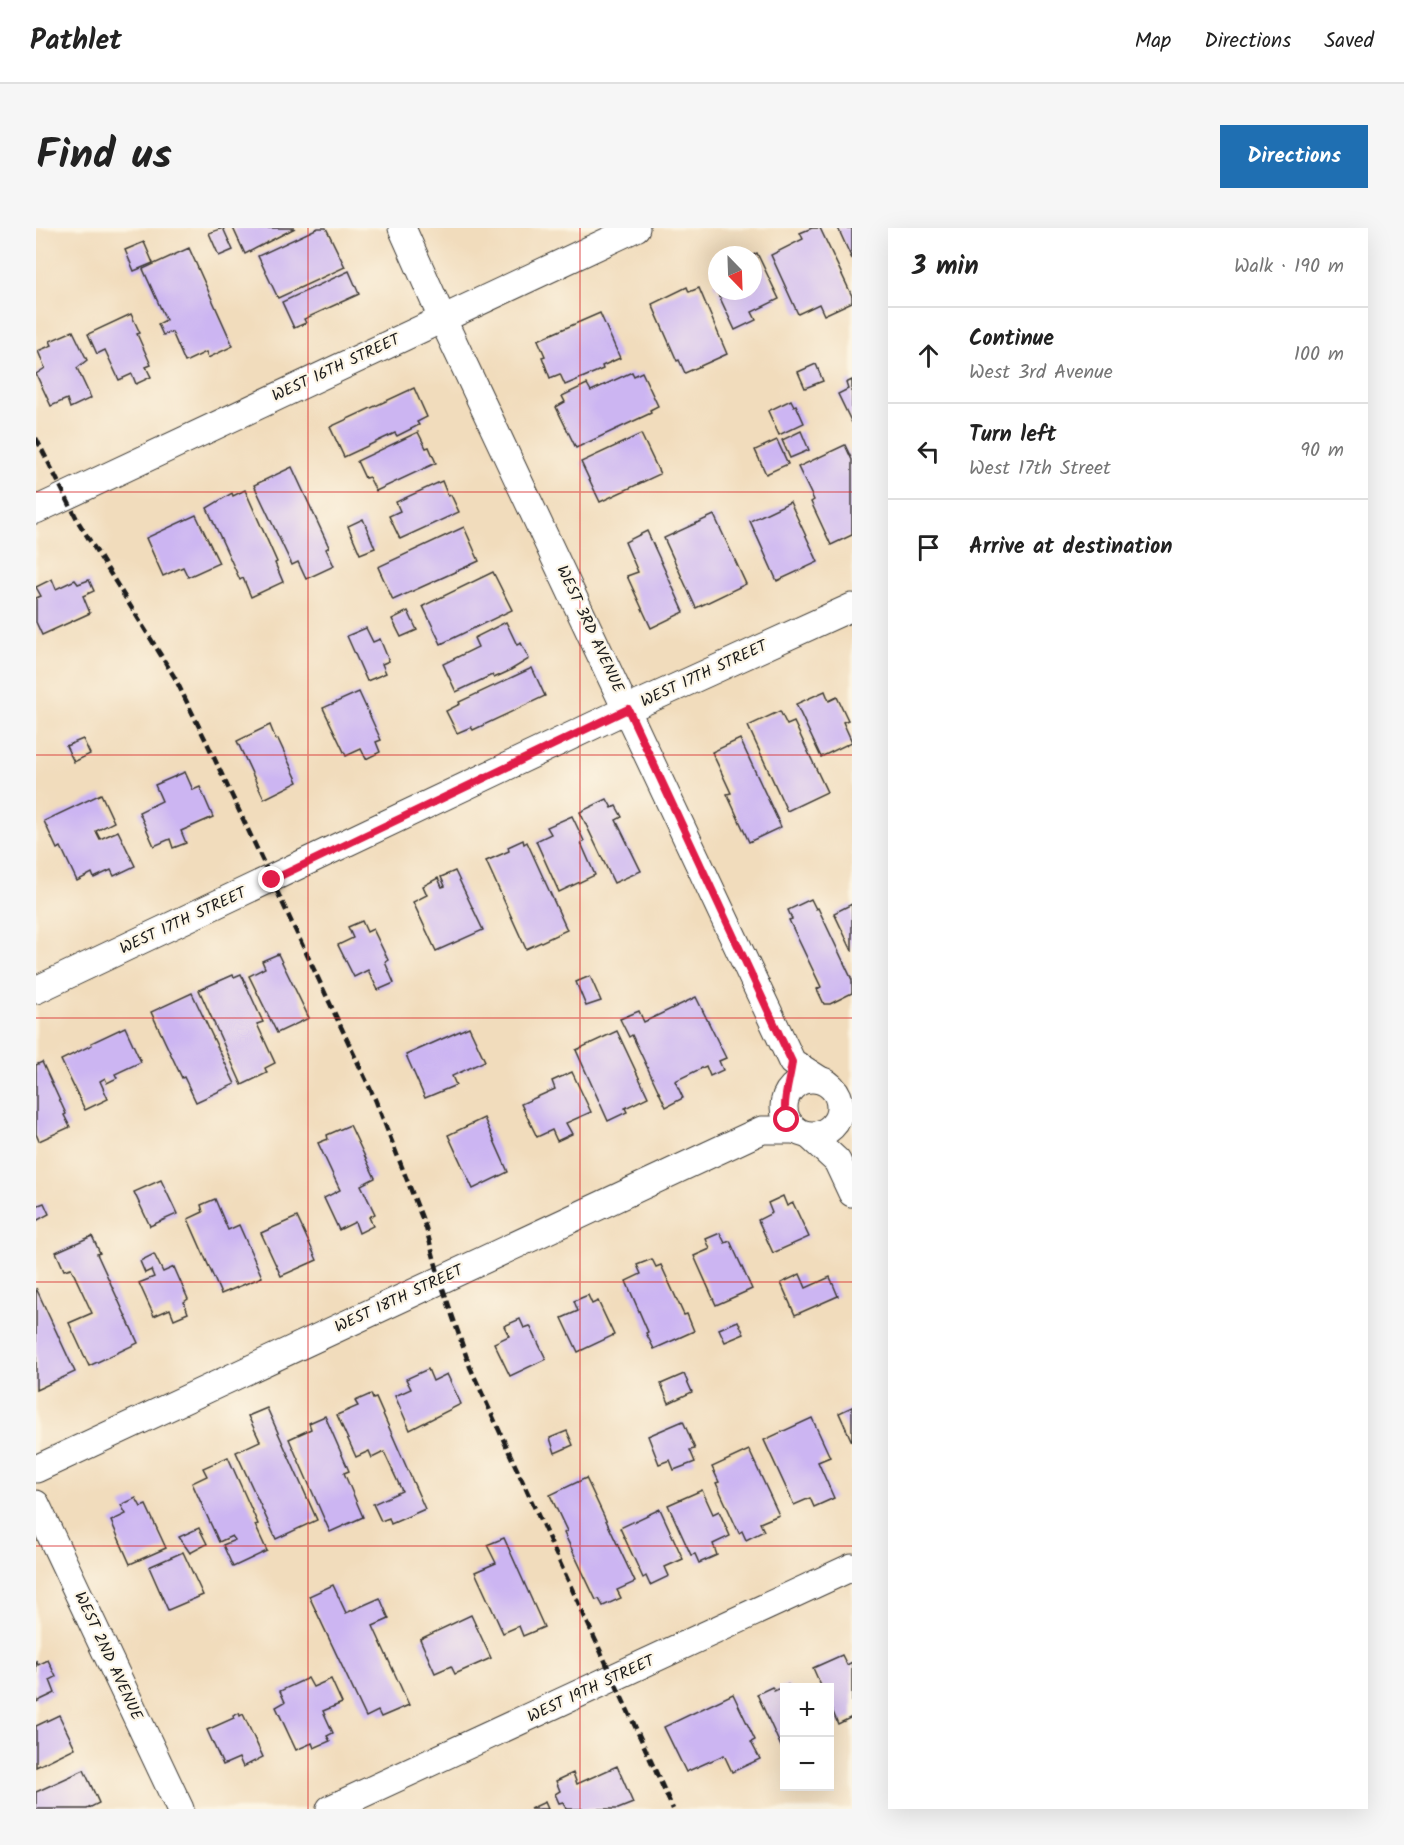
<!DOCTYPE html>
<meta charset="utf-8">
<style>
:root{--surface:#fff;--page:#f6f6f6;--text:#222;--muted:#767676;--line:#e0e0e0;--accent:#1f6fb2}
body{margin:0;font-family:Kalam,sans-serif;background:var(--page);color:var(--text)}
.controls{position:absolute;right:18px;bottom:18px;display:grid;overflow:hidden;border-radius:0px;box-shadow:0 6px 24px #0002}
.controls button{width:54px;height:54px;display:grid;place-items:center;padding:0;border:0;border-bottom:2px solid var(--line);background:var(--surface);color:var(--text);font:30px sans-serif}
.compass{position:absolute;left:672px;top:18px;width:54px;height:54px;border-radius:50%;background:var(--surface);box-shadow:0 6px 24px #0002;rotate:157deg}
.stop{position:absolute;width:18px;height:18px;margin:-14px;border:4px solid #e11d48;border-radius:50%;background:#fff}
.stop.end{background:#e11d48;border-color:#fff;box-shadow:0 2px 6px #0008}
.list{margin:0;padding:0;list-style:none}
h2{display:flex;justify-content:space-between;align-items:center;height:78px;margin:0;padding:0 24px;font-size:26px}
h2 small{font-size:20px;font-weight:400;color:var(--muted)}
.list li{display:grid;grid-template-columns:39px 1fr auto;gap:18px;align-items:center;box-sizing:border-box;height:96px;padding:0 24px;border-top:2px solid var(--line)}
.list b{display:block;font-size:22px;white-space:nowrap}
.list p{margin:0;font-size:20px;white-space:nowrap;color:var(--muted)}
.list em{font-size:20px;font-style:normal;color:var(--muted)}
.icon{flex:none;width:33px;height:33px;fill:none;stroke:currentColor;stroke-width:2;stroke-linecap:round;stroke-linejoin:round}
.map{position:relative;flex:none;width:816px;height:1581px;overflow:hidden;border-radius:0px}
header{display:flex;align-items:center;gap:36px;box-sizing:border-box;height:84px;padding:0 30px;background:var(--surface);border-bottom:2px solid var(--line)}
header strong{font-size:28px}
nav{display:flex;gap:33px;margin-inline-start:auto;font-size:21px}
.intro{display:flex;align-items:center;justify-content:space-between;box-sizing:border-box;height:144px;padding:0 36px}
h1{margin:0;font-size:42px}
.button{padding:15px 27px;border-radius:0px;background:var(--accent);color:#fff;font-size:21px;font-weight:700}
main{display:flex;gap:36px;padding:0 36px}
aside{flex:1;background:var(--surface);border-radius:0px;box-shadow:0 6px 24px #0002}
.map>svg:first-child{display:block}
</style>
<header>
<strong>Pathlet</strong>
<nav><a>Map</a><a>Directions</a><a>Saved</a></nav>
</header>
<div class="intro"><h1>Find us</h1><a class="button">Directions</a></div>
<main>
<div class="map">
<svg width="816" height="1581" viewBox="0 0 816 1581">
<rect width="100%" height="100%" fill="#fcf5e5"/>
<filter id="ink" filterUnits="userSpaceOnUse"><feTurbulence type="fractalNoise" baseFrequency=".0167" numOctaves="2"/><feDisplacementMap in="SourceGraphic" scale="12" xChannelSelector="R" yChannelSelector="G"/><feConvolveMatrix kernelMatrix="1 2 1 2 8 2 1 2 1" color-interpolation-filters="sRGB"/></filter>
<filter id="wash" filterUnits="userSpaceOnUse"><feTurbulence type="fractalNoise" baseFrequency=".008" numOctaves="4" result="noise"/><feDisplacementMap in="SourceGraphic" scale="24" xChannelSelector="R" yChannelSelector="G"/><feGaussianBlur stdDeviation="1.35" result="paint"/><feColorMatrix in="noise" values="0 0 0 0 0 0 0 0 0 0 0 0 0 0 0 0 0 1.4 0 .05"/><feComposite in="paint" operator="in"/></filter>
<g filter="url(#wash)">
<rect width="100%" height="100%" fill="#f1dcbc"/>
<g id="blocks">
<g fill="#ccb5f2">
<path d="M187 0 197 22 183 28 173 5Z"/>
<path d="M197 0H259L209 26Z"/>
<path d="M282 0H290L309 39 242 70 222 28Z"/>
<path d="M776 0H784L816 68V74L788 87 783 76 762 86 735 27 767 11 764 5Z"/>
<path d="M802 0H816V31Z"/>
<path d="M108 14 117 35 98 43 89 22Z"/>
<path d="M153 20 197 118 172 130 170 124 149 134 136 104 127 107 122 96 130 92 107 41Z"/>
<path d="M721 25 743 71 716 84 720 92 699 102 677 55 681 53V63H717V27Z"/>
<path d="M313 43 323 66 268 91 270 95 258 100 246 74Z"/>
<path d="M651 59 653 64 663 60 691 126 649 145 643 132 641 133 616 76Z"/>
<path d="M564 85 584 130 566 138 567 141 529 157 524 146 514 150 506 129 509 128 502 112Z"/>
<path d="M95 86 104 105 101 106 115 137 110 139 115 149 100 156 96 146 83 152 69 122 61 126 52 106Z"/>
<path d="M37 103 51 132 41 140 55 170 34 180 31 171 15 178 0 146 9 140 2 123 16 117 14 113Z"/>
<path d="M780 136 787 153 769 160 762 144Z"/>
<path d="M596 144 598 148 606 144 622 178 614 182 615 185 540 220 520 179 529 174 526 168 551 156 555 163Z"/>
<path d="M816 152V195L802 166 812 161 810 155Z"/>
<path d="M378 160 391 189 381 194 383 197 361 208 359 205 308 229 294 199Z"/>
<path d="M755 172 758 178 760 177 768 195 743 207 732 183Z"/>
<path d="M765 203 773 222 754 230 746 212Z"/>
<path d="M382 204 390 220 393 219 400 235 340 263 333 249 329 250 321 233Z"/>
<path d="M605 206 624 246 564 274 545 234Z"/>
<path d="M741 212 752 236 730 246 719 222Z"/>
<path d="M809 217 816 232V307L795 317 775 274 778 272 762 239Z"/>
<path d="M256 239 293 319 290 321 298 338 270 351 262 334 256 337 218 257Z"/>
<path d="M406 253 412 268 415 267 423 284 364 311 353 288 364 283 360 274Z"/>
<path d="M209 262 241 334 239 335 247 354 215 369 207 350 204 352 171 280 196 265 197 268Z"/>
<path d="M754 274 782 334 741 353 714 293Z"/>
<path d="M160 287 183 335 152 349 147 339 127 348 110 310Z"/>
<path d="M678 287 710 356 660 380 628 310Z"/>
<path d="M327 291 339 320 324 326 312 298Z"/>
<path d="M428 299 443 333 357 372 342 339Z"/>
<path d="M611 303 648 384 615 400 591 348 602 344 589 314Z"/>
<path d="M457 344 476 382 405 416 387 378Z"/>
<path d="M16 351 20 361 39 352 42 356 53 352 58 363 47 368 54 385 6 407 0 394V370L5 368 0 359Z"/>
<path d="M372 383 381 402 365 409 356 391Z"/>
<path d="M470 394 481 417 485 415 493 431 473 443 458 450 456 447 420 464 407 436 442 419 438 410Z"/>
<path d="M330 400 337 414 344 411 353 433 346 436 350 445 331 453 311 408Z"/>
<path d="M496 440 509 468 437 502 435 499 421 505 410 483 424 476 423 474Z"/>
<path d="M789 463 793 473 801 469 812 492 807 494 816 514 785 529 760 476Z"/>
<path d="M323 464 345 512 340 514 344 524 330 531 325 521 310 528 287 480Z"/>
<path d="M744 483 751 497 758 494 791 564 751 583 712 498Z"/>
<path d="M234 497 240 512 242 511 262 554 228 571 201 513Z"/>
<path d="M47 511 54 526 38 534 30 518Z"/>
<path d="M704 511 745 599 713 614 691 566 695 565 676 524Z"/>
<path d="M149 544 157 562 164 559 177 589 145 603 150 615 137 620 134 611 118 618 103 584 126 573 119 557Z"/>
<path d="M65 566 78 594 60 603 64 611 82 603 99 638 78 648 75 642 58 650 56 645 41 653 25 619 21 621 8 593Z"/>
<path d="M571 571 576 580 580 578 586 589 580 592 605 643 578 655 544 584Z"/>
<path d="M536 588 548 613 545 615 559 647 523 664 500 613 515 606 511 599Z"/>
<path d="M487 612 488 616 491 614 531 702 490 721 450 633 473 623 472 619Z"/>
<path d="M419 643 447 702 400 723 377 674 391 667 387 658 402 650 406 659 409 658 405 649Z"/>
<path d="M775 671 780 681 782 680 816 752V765L794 776H788L781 761 785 759 753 692 756 691 752 682Z"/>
<path d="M816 676V723L798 685Z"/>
<path d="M326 693 331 704 337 701 352 732 349 734 358 755 342 762 332 742 318 749 302 717 317 710 312 699Z"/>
<path d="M242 726 273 790 241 805 213 748 229 740 226 733Z"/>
<path d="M205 746 227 794 221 796 239 835 229 840 231 845 206 857 163 762 197 747 198 749Z"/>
<path d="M554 748 565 773 550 778 540 754Z"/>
<path d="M156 765 199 856 160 874 148 849 146 850 115 784Z"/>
<path d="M660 769 690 830 683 833 687 842 674 848 670 838 639 853 647 870 630 879 596 807 593 809 584 791 603 783 608 794Z"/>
<path d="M89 799 105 834 79 846 81 850 71 855 69 850 64 853 72 871 49 882 25 832 56 817 55 815Z"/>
<path d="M433 799 449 833 416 848 420 857 389 870 370 827Z"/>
<path d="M581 803 612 869 589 880 591 884 572 893 540 822Z"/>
<path d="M6 834 30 886 28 887 34 899 3 913 0 906V837Z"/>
<path d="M536 844 555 884 530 895 536 906 521 913 516 902 501 909 485 876 519 861 516 853Z"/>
<path d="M448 890 472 944 437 961 412 907Z"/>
<path d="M314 897 339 950 325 957 339 986 333 989 337 998 323 1005 319 994 303 1002 288 970 304 962 282 915 292 911 291 907Z"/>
<path d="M125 952 141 986 114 998 98 964Z"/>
<path d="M747 968 751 978 757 975 773 1009 737 1025 722 992 736 985 732 975Z"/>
<path d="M179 971 192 1002 203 997 226 1049 185 1066 152 991 167 984 165 977Z"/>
<path d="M8 975 13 986 0 993V978Z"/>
<path d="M261 989 281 1032 245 1048 225 1005Z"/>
<path d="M684 1005 689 1015 694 1013 716 1061 680 1077 658 1028 674 1021 670 1011Z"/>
<path d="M56 1008 64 1025 61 1026 102 1115 53 1138 33 1095 56 1085 35 1040 28 1042 20 1024Z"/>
<path d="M118 1026 127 1044 138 1039 152 1071 148 1074 152 1085 138 1091 134 1081 118 1088 103 1055 118 1049 115 1042 109 1045 104 1033Z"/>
<path d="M616 1031 620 1039 625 1037 648 1087 651 1086 658 1103 618 1121 610 1105 612 1104 590 1053 605 1046 601 1037Z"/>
<path d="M764 1046 770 1060 794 1049 802 1068 759 1087 745 1055Z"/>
<path d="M0 1060 39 1144 0 1162Z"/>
<path d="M552 1067 556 1076 562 1073 578 1107 542 1124 526 1090 542 1083 538 1073Z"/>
<path d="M484 1091 488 1100 494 1098 510 1131 474 1148 458 1115 473 1108 468 1098Z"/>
<path d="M702 1093 708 1106 689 1114 683 1101Z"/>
<path d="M392 1141 397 1153 411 1146 425 1176 374 1202 359 1168 375 1161 370 1151Z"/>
<path d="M648 1146 656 1164 633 1175 625 1156Z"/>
<path d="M335 1166 337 1171 340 1170 389 1281 355 1296 353 1290 345 1293 337 1276 366 1263 348 1224 336 1230 333 1223 320 1229 301 1187 322 1178 319 1173Z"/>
<path d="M816 1179V1214L803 1185Z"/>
<path d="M231 1180 281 1292 240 1311 200 1224 224 1213 212 1188Z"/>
<path d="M289 1188 313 1243 308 1245 327 1289 294 1304 253 1211 275 1201 273 1195Z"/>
<path d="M776 1190 794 1229 782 1234 798 1270 778 1279 774 1270 758 1277 728 1212Z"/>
<path d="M647 1193 659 1221 654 1222 659 1234 638 1242 634 1232 623 1236 612 1208Z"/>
<path d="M531 1203 537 1217 519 1225 514 1210Z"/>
<path d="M713 1222 743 1287 724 1295 728 1303 710 1312 706 1303 703 1305 680 1255 683 1254 676 1239Z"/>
<path d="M192 1229 222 1296 219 1297 231 1323 197 1339 187 1317 199 1312 196 1308 183 1314 156 1255 171 1248 167 1240Z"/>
<path d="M550 1250 599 1354 581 1362 585 1370 567 1378 563 1371 560 1372 528 1305 531 1303 514 1267Z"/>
<path d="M666 1262 677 1286 683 1283 694 1308 677 1316 681 1327 663 1335 659 1326 655 1327 632 1277Z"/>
<path d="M100 1270 105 1279 110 1277 130 1320 94 1336 75 1293 90 1286 85 1277Z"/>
<path d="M624 1281 647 1331 629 1339 633 1348 614 1357 610 1348 607 1350 584 1300Z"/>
<path d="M163 1300 171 1316 154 1325 143 1309Z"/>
<path d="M468 1310 508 1399 487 1408 483 1398 467 1405 439 1344 460 1335 451 1317Z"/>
<path d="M147 1324 167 1367 132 1382 113 1339Z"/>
<path d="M297 1357 310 1385 344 1370 353 1391 337 1398 373 1477 345 1489 342 1483 330 1489 273 1368Z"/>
<path d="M435 1387 455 1430 419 1446 415 1438 399 1445 384 1411Z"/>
<path d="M806 1427 811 1437 816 1434V1489L802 1496 794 1477V1460H786L777 1440Z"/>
<path d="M0 1432 2 1437 12 1432 20 1449 14 1452 19 1465 0 1474Z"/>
<path d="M272 1450 277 1459 295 1451 306 1475 287 1483 297 1505 291 1508 294 1513 278 1520 276 1515 260 1522 240 1479 249 1474 244 1463Z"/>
<path d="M752 1457 754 1460H748V1525L721 1466 736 1459 738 1463Z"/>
<path d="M697 1466 719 1512 715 1514 724 1531 696 1544 688 1527 650 1544 628 1499Z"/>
<path d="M203 1485 204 1488 207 1486 227 1529 207 1539 203 1530 187 1537 171 1502 198 1490 197 1488Z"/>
<path d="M23 1487 39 1520 0 1539V1498Z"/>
<path d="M581 1538 597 1575 582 1581H530L527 1574 523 1575 519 1566 524 1563 520 1553 537 1545 541 1556Z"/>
<path d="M48 1542 63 1575 51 1581H0V1564Z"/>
<path d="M509 1574 512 1581H494Z"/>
</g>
</g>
</g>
<g filter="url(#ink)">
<use href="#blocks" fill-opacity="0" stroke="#3c3934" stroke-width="1.5"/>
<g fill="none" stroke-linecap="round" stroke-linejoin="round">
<defs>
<g id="minor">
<path d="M366 0 406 90 756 834 784 852"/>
<path d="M0 282 600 0"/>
<path d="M0 762 592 481 816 379"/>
<circle cx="776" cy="879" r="28"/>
<path d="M774 908 801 933 816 965"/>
<path d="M0 1241 726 902H760"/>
<path d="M0 1276 144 1581"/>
<path d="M294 1581 816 1339"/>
</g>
</defs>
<use href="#minor" stroke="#3c3934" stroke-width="29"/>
<use href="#minor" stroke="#fff" stroke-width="27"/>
<path stroke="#1c1c1c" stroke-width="4.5" stroke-dasharray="9 4.5" stroke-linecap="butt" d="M0 210 43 295 139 450 173 519 339 871 390 1000 404 1052 434 1139 637 1581"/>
</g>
</g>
<g fill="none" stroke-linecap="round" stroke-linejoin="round" filter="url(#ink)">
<path stroke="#e11d48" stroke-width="8" d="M236 652 592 481 756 834C754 852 745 876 751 892"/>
</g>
<path fill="none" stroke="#d62828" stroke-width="1.5" stroke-opacity="0.55" d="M272 0V1581M544 0V1581M0 264H816M0 527H816M0 790H816M0 1054H816M0 1318H816"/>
<g text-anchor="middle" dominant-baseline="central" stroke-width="4.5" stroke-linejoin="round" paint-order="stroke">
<g font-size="16" fill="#1c1c1c" stroke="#fcf5e5">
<text transform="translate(300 140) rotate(-25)">WEST 16TH STREET</text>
<text transform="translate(554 401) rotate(65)">WEST 3RD AVENUE</text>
<text transform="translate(668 446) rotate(-25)">WEST 17TH STREET</text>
<text transform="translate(147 693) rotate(-25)">WEST 17TH STREET</text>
<text transform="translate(363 1071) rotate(-25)">WEST 18TH STREET</text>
<text transform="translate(72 1428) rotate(65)">WEST 2ND AVENUE</text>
<text transform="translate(555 1461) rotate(-25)">WEST 19TH STREET</text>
</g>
</g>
</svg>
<div class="controls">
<button>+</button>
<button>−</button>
</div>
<svg class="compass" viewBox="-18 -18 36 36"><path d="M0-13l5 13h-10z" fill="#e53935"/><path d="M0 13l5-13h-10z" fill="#767676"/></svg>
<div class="stop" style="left:751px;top:892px"></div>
<div class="stop end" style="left:236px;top:652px"></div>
</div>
<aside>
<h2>3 min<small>Walk · 190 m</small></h2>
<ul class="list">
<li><svg class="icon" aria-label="ahead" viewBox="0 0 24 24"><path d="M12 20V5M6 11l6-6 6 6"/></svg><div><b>Continue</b><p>West 3rd Avenue</p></div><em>100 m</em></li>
<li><svg class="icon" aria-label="left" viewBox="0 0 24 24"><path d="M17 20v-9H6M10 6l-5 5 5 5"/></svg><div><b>Turn left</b><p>West 17th Street</p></div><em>90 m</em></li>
<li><svg class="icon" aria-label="arrive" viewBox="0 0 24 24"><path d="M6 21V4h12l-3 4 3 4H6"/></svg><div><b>Arrive at destination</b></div></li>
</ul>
</aside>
</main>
